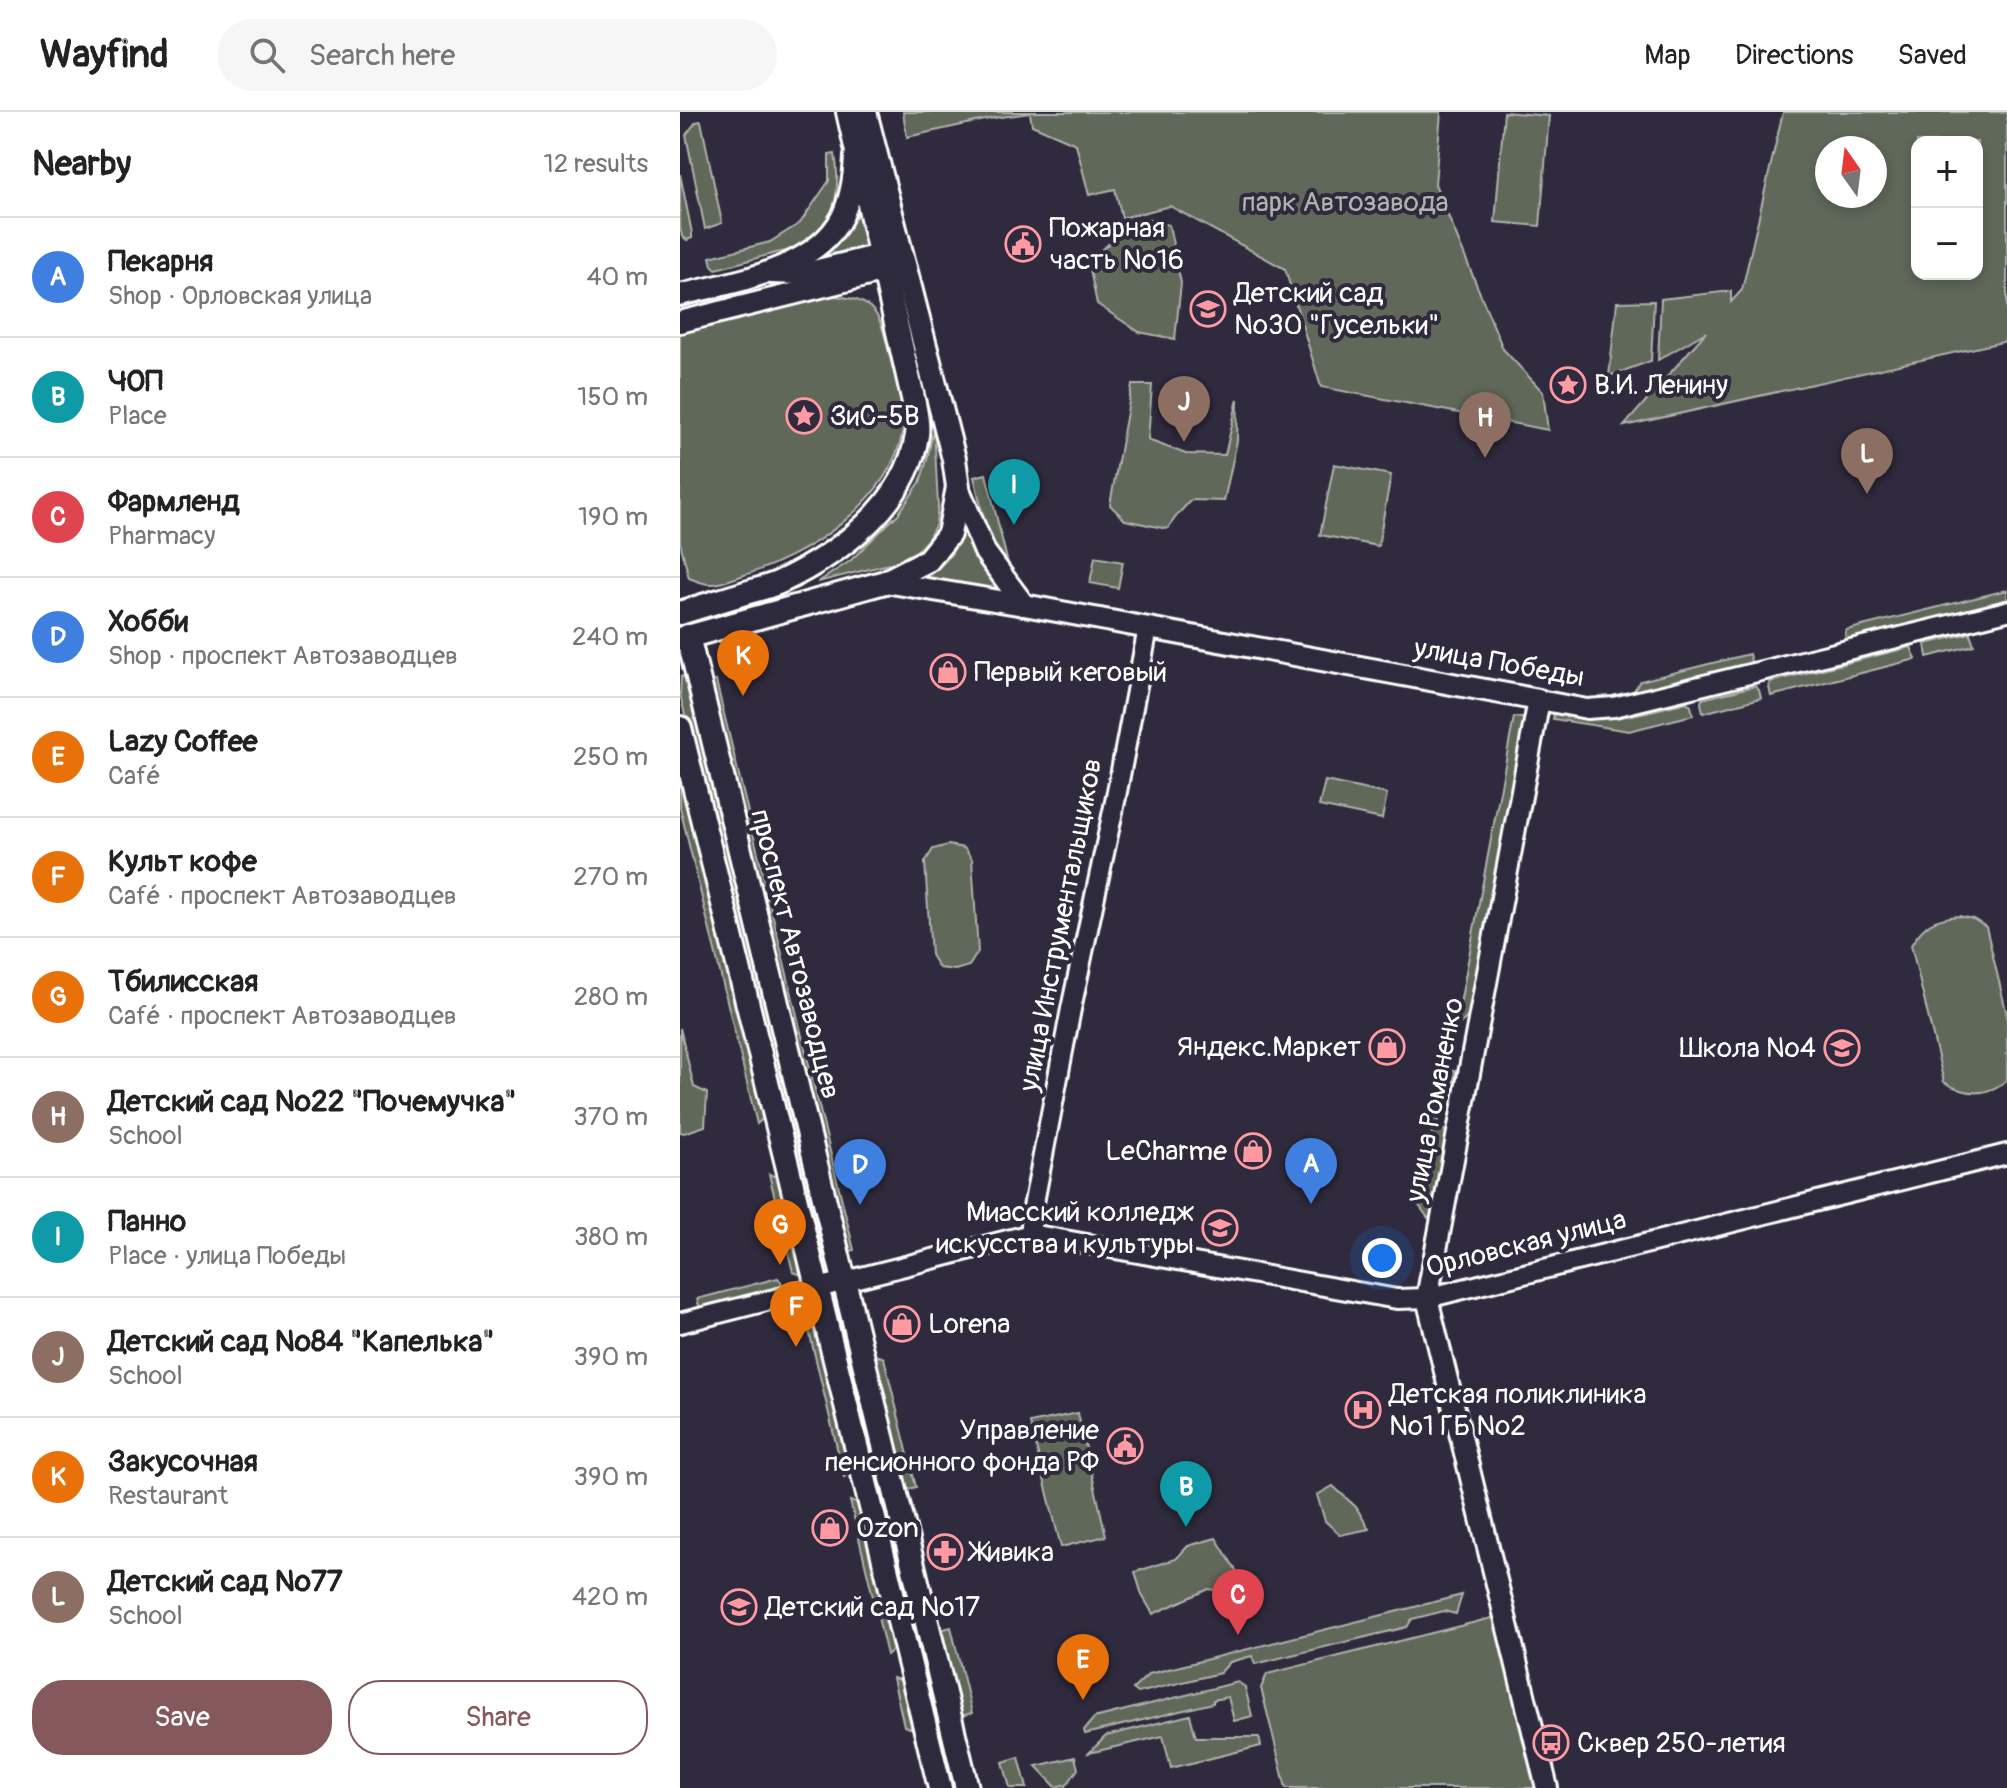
<!DOCTYPE html>
<meta charset="utf-8">
<style>
:root{--surface:#fff;--page:#f6f6f6;--text:#222;--muted:#767676;--line:#e0e0e0;--accent:#85585c}
body{margin:0;font-family:Pangolin,sans-serif;background:var(--page);color:var(--text)}
.controls{position:absolute;right:24px;top:24px;display:grid;overflow:hidden;border-radius:16px;box-shadow:0 4px 12px #0003}
.controls button{width:72px;height:72px;display:grid;place-items:center;padding:0;border:0;border-bottom:2px solid var(--line);background:var(--surface);color:var(--text);font:40px sans-serif}
.compass{position:absolute;left:1135px;top:24px;width:72px;height:72px;border-radius:50%;background:var(--surface);box-shadow:0 4px 12px #0003;rotate:346deg}
.you{position:absolute;left:702px;top:1146px;width:28px;height:28px;margin:-20px;border:6px solid #fff;border-radius:50%;background:#1a73e8;box-shadow:0 0 0 12px #1a73e833}
.badge{display:grid;place-items:center;width:52px;height:52px;border-radius:50%;background:var(--accent);color:#fff;font-size:26px;font-weight:700}
.pin{position:absolute;translate:-50% -66px;filter:drop-shadow(0 2px 4px #0008)}
.pin::after{content:'';position:absolute;top:42px;width:28px;height:24px;background:inherit;clip-path:polygon(0 0,100% 0,50% 100%)}
.list{margin:0;padding:0;list-style:none}
h2{display:flex;justify-content:space-between;align-items:center;height:104px;margin:0;padding:0 32px;font-size:34px}
h2 small{font-size:26px;font-weight:400;color:var(--muted)}
.list li{display:grid;grid-template-columns:52px 1fr auto;gap:24px;align-items:center;box-sizing:border-box;height:120px;padding:0 32px;border-top:2px solid var(--line)}
.list b{display:block;font-size:30px;white-space:nowrap}
.list p{margin:0;font-size:26px;white-space:nowrap;color:var(--muted)}
.list em{font-size:26px;font-style:normal;color:var(--muted)}
.actions{display:flex;gap:16px;padding:24px 32px}
.actions a{flex:1;padding:18px 0;border:2px solid var(--accent);border-radius:32px;text-align:center;font-size:28px;color:var(--accent)}
.actions .main{background:var(--accent);color:#fff}
.icon{flex:none;width:44px;height:44px;fill:none;stroke:currentColor;stroke-width:2;stroke-linecap:round;stroke-linejoin:round}
.map{position:relative;flex:none;width:1327px;height:1676px;overflow:hidden}
header{display:flex;align-items:center;gap:48px;box-sizing:border-box;height:112px;padding:0 40px;background:var(--surface);border-bottom:2px solid var(--line)}
header strong{font-size:38px}
nav{display:flex;gap:44px;margin-inline-start:auto;font-size:28px}
.search{width:560px;height:72px;background:var(--page);display:flex;align-items:center;gap:20px;box-sizing:border-box;padding:0 28px;border-radius:44px;color:var(--muted);font-size:30px}
main{display:flex}
aside{flex:1;background:var(--surface)}
.map>svg:first-child{display:block}
</style>
<header>
<strong>Wayfind</strong>
<div class="search"><svg class="icon" aria-label="search" viewBox="0 0 24 24"><circle cx="10" cy="10" r="6"/><path d="M15 15l6 6"/></svg>Search here</div>
<nav><a>Map</a><a>Directions</a><a>Saved</a></nav>
</header>
<main>
<aside>
<h2>Nearby<small>12 results</small></h2>
<ul class="list">
<li><span class="badge" style="background:#3f7fe0">A</span><div><b>Пекарня</b><p>Shop · Орловская улица</p></div><em>40 m</em></li>
<li><span class="badge" style="background:#0f9aa8">B</span><div><b>ЧОП</b><p>Place</p></div><em>150 m</em></li>
<li><span class="badge" style="background:#e0444e">C</span><div><b>Фармленд</b><p>Pharmacy</p></div><em>190 m</em></li>
<li><span class="badge" style="background:#3f7fe0">D</span><div><b>Хобби</b><p>Shop · проспект Автозаводцев</p></div><em>240 m</em></li>
<li><span class="badge" style="background:#e8710a">E</span><div><b>Lazy Coffee</b><p>Café</p></div><em>250 m</em></li>
<li><span class="badge" style="background:#e8710a">F</span><div><b>Культ кофе</b><p>Café · проспект Автозаводцев</p></div><em>270 m</em></li>
<li><span class="badge" style="background:#e8710a">G</span><div><b>Тбилисская</b><p>Café · проспект Автозаводцев</p></div><em>280 m</em></li>
<li><span class="badge" style="background:#8d6e63">H</span><div><b>Детский сад №22 &quot;Почемучка&quot;</b><p>School</p></div><em>370 m</em></li>
<li><span class="badge" style="background:#0f9aa8">I</span><div><b>Панно</b><p>Place · улица Победы</p></div><em>380 m</em></li>
<li><span class="badge" style="background:#8d6e63">J</span><div><b>Детский сад №84 &quot;Капелька&quot;</b><p>School</p></div><em>390 m</em></li>
<li><span class="badge" style="background:#e8710a">K</span><div><b>Закусочная</b><p>Restaurant</p></div><em>390 m</em></li>
<li><span class="badge" style="background:#8d6e63">L</span><div><b>Детский сад №77</b><p>School</p></div><em>420 m</em></li>
</ul>
<div class="actions"><a class="main">Save</a><a>Share</a></div>
</aside>
<div class="map">
<svg width="1327" height="1676" viewBox="0 0 1327 1676">
<rect width="100%" height="100%" fill="#2f2a3d"/>
<filter id="ink" filterUnits="userSpaceOnUse"><feTurbulence type="fractalNoise" baseFrequency=".0125" numOctaves="2"/><feDisplacementMap in="SourceGraphic" scale="16" xChannelSelector="R" yChannelSelector="G"/><feConvolveMatrix kernelMatrix="1 2 1 2 8 2 1 2 1" color-interpolation-filters="sRGB"/></filter>
<g filter="url(#ink)">
<g fill="#61675a" stroke="#b0b3ac" stroke-width="2" fill-rule="evenodd">
<path d="M223 0H761L755 72 823 237 863 280 868 318 641 275 605 157 490 94 442 106 435 77 409 83 396 32 352 13 350 1 314 6 227 25Z"/>
<path d="M824 0 869 4 860 114 815 110Z"/>
<path d="M1103 0H1327V229L944 314 1026 220 978 248 981 187 1051 179V190L1062 178ZM1297 30V162H1237V30ZM1195 36V84H1147V36Z"/>
<path d="M21 9 42 111 25 117 6 23 16 10Z"/>
<path d="M155 42C161 76 156 118 121 135 114 138 104 139 96 141 76 146 56 152 36 157L32 153 30 145 90 130 120 111 149 69V43Z"/>
<path d="M0 62 12 121V126L7 128 2 124 0 116Z"/>
<path d="M178 89 190 137 121 154Z"/>
<path d="M462 106 489 113 501 171 495 227 459 220 417 192 408 148Z"/>
<path d="M152 184C196 186 200 203 209 241 214 263 228 299 223 319 209 391 127 445 61 464 52 467 41 472 32 472 25 473 15 468 9 466L0 430V221Z"/>
<path d="M974 189 971 249 929 264 937 190Z"/>
<path d="M452 273H472L468 328 506 342 545 343 558 287 557 329 544 389 511 388 499 401 487 417 445 408 430 393Z"/>
<path d="M254 315 258 394 256 412 248 427 236 440 221 449 138 470 170 449 219 401 240 370 247 348Z"/>
<path d="M654 352 711 363 698 434 640 423Z"/>
<path d="M306 362 329 456C307 441 301 390 294 365Z"/>
<path d="M285 401 329 485 240 471C271 446 277 442 285 401Z"/>
<path d="M415 445 443 450 438 476 410 471Z"/>
<path d="M1327 478V488L1168 528 1165 527 1166 518Z"/>
<path d="M1290 521 1294 533 1247 545 1245 532Z"/>
<path d="M1231 535 1236 547 1091 584 1089 575 1090 570Z"/>
<path d="M1069 542 1072 553 959 581 953 580 960 569Z"/>
<path d="M1 564 7 566 8 568 145 1143 141 1147 135 1145 0 582Z"/>
<path d="M36 569 85 770 77 772 28 571Z"/>
<path d="M1075 574 1079 578 1081 586 1023 601 1021 591 1022 587Z"/>
<path d="M1007 590 1011 594 1013 603 949 619 873 607 874 601C884 603 895 605 906 606 940 609 974 598 1007 590Z"/>
<path d="M834 605 842 606 845 612 791 902 781 911 776 913Z"/>
<path d="M0 668 4 669 86 1004 77 1012 0 696Z"/>
<path d="M645 669 707 682 702 707 639 694Z"/>
<path d="M268 733 284 736 292 747 298 840 289 854 275 858 259 856 251 843 245 750 253 737Z"/>
<path d="M88 784 174 1138 166 1140 80 786Z"/>
<path d="M1279 804 1293 807 1306 815 1327 903V968C1307 985 1285 983 1264 970L1231 833C1244 812 1254 806 1279 804Z"/>
<path d="M0 916 14 975 27 981 25 1014 4 1021 0 1020Z"/>
<path d="M764 957 776 959 773 970 768 969 766 977 771 978V985L762 984 757 1012 767 1021 753 1103 748 1106 738 1092Z"/>
<path d="M89 1062 101 1066 123 1158 119 1162 113 1160Z"/>
<path d="M98 1166 102 1171 101 1177 20 1197 17 1187Z"/>
<path d="M153 1189 159 1191 262 1608 258 1613 251 1611 149 1194Z"/>
<path d="M127 1195 131 1196 171 1358 164 1365 124 1198Z"/>
<path d="M199 1244 204 1246 236 1375 226 1378 194 1248Z"/>
<path d="M398 1301 426 1424 381 1435 350 1311Z"/>
<path d="M653 1374 676 1395 689 1417 660 1423 645 1409 637 1383Z"/>
<path d="M170 1389 179 1392 215 1536 207 1543Z"/>
<path d="M536 1426 567 1476 556 1482 529 1477 473 1502 462 1483 455 1460 496 1447 508 1434Z"/>
<path d="M782 1483 776 1502 764 1499 732 1507 727 1515 575 1552 572 1544 550 1550 540 1561 458 1581 453 1577 469 1562Z"/>
<path d="M816 1505 859 1676H606L581 1576 587 1562Z"/>
<path d="M271 1515 292 1601 281 1604 260 1518Z"/>
<path d="M213 1566 223 1569 233 1612 230 1616 224 1614Z"/>
<path d="M558 1570 565 1575 572 1604 554 1609 548 1585 533 1588V1591L405 1622 404 1618 414 1606Z"/>
<path d="M510 1603 516 1625H579L581 1634 491 1656 483 1624 409 1641 426 1624Z"/>
<path d="M339 1645 347 1676H330L323 1650Z"/>
<path d="M395 1645 398 1657 386 1674 383 1673 376 1675 356 1654Z"/>
</g>
<g fill="none" stroke-linecap="round" stroke-linejoin="round">
<defs>
<g id="tertiary">
<path d="M859 588 907 597 934 595 1327 499"/>
<path d="M351 1122V1106L391 897 436 685 468 516"/>
<path d="M0 1211 351 1122 717 1187 747 1186 1327 1042"/>
</g>
<g id="secondary">
<path d="M91 161 122 162 216 139"/>
<path d="M0 183C53 170 135 158 162 105 171 86 174 65 175 45"/>
<path d="M0 210 217 156"/>
<path d="M278 375 305 440 344 493"/>
<path d="M205 470 344 493 859 588 747 1186 867 1676"/>
</g>
<g id="primary">
<path d="M0 501C22 494 43 488 65 481 76 478 89 475 100 470 159 442 227 392 237 323 239 311 235 298 233 286L168 0"/>
<path d="M8 524 287 1676"/>
<path d="M0 527 205 470 248 448 269 422 278 375 274 347 185 0"/>
<path d="M0 616 260 1676"/>
</g>
</defs>
<use href="#tertiary" stroke="#fff" stroke-width="24"/>
<use href="#secondary" stroke="#fff" stroke-width="26"/>
<use href="#primary" stroke="#fff" stroke-width="28"/>
<use href="#tertiary" stroke="#2f2a3d" stroke-width="18"/>
<use href="#secondary" stroke="#2f2a3d" stroke-width="20"/>
<use href="#primary" stroke="#2f2a3d" stroke-width="22"/>
</g>
</g>
<defs>
<symbol id="civic-ring" viewBox="-11 -11 22 22"><circle r="9.5" fill="#2f2a3d" stroke="#ff9aa2" stroke-width="1.5"/><path d="M-.6-6.5H3V-4.5H.6V-3L4-1V1h2V6H-6V1h2V-1L-.6-3ZM-1.2 2.5V6h2.4V2.5Z" fill="#ff9aa2"/></symbol>
<symbol id="school-ring" viewBox="-11 -11 22 22"><circle r="9.5" fill="#2f2a3d" stroke="#ff9aa2" stroke-width="1.5"/><path d="M0-5L7-2L0 1L-7-2ZM-4 1L0 2.5L4 1V4Q0 6-4 4Z" fill="#ff9aa2"/></symbol>
<symbol id="sight-ring" viewBox="-11 -11 22 22"><circle r="9.5" fill="#2f2a3d" stroke="#ff9aa2" stroke-width="1.5"/><path d="M0-6L1.8-2.2L6-1.7L2.9 1.2L3.7 5.4L0 3.3L-3.7 5.4L-2.9 1.2L-6-1.7L-1.8-2.2Z" fill="#ff9aa2"/></symbol>
<symbol id="shop-ring" viewBox="-11 -11 22 22"><circle r="9.5" fill="#2f2a3d" stroke="#ff9aa2" stroke-width="1.5"/><path d="M-5-2.5h2.3a2.7 3.5 0 0 1 5.4 0H5L5.5 6h-11ZM-1.5-2.5h3a1.5 2.3 0 0 0-3 0Z" fill="#ff9aa2"/></symbol>
<symbol id="university-ring" viewBox="-11 -11 22 22"><circle r="9.5" fill="#2f2a3d" stroke="#ff9aa2" stroke-width="1.5"/><path d="M0-5L7-2L0 1L-7-2ZM-4 1L0 2.5L4 1V4Q0 6-4 4Z" fill="#ff9aa2"/></symbol>
<symbol id="hospital-ring" viewBox="-11 -11 22 22"><circle r="9.5" fill="#2f2a3d" stroke="#ff9aa2" stroke-width="1.5"/><path d="M-5-5h3v3.5h4V-5h3V5h-3V1.5h-4V5h-3Z" fill="#ff9aa2"/></symbol>
<symbol id="pharmacy-ring" viewBox="-11 -11 22 22"><circle r="9.5" fill="#2f2a3d" stroke="#ff9aa2" stroke-width="1.5"/><path d="M-2-6h4v4h4v4h-4v4h-4v-4h-4v-4h4Z" fill="#ff9aa2"/></symbol>
<symbol id="bus-ring" viewBox="-11 -11 22 22"><circle r="9.5" fill="#2f2a3d" stroke="#ff9aa2" stroke-width="1.5"/><path d="M-5-6H5V4H4V6H2V4H-2V6H-4V4H-5ZM-3.5-4V0h7V-4ZM-3.5 1.2v1.5H-2V1.2ZM2 1.2v1.5H3.5V1.2Z" fill="#ff9aa2"/></symbol>
</defs>
<g fill-rule="evenodd">
<use href="#civic-ring" x="323" y="112" width="40" height="40"/>
<use href="#school-ring" x="508" y="177" width="40" height="40"/>
<use href="#sight-ring" x="868" y="253" width="40" height="40"/>
<use href="#sight-ring" x="104" y="284" width="40" height="40"/>
<use href="#shop-ring" x="248" y="540" width="40" height="40"/>
<use href="#shop-ring" x="687" y="915" width="40" height="40"/>
<use href="#school-ring" x="1142" y="916" width="40" height="40"/>
<use href="#shop-ring" x="553" y="1019" width="40" height="40"/>
<use href="#university-ring" x="520" y="1096" width="40" height="40"/>
<use href="#shop-ring" x="202" y="1192" width="40" height="40"/>
<use href="#hospital-ring" x="663" y="1278" width="40" height="40"/>
<use href="#civic-ring" x="425" y="1314" width="40" height="40"/>
<use href="#shop-ring" x="130" y="1396" width="40" height="40"/>
<use href="#pharmacy-ring" x="245" y="1420" width="40" height="40"/>
<use href="#school-ring" x="39" y="1475" width="40" height="40"/>
<use href="#bus-ring" x="851" y="1611" width="40" height="40"/>
</g>
<g text-anchor="middle" dominant-baseline="central" stroke-width="8" stroke-linejoin="round" paint-order="stroke">
<g font-size="28" fill="#b0b3ac" stroke="#2f2a3d">
<text x="665" y="90">парк Автозавода</text>
</g>
<g font-size="28" fill="#fff" stroke="#2f2a3d" text-anchor="start">
<text x="369" y="116">Пожарная<tspan x="369" dy="32">часть №16</tspan></text>
<text x="554" y="181">Детский сад<tspan x="554" dy="32">№30 "Гусельки"</tspan></text>
<text x="914" y="273">В.И. Ленину</text>
<text x="150" y="304">ЗиС-5В</text>
<text x="294" y="560">Первый кеговый</text>
<text x="681" y="935" text-anchor="end">Яндекс.Маркет</text>
<text x="1136" y="936" text-anchor="end">Школа №4</text>
<text x="547" y="1039" text-anchor="end">LeCharme</text>
<text x="514" y="1100" text-anchor="end">Миасский колледж<tspan x="514" dy="32">искусства и культуры</tspan></text>
<text x="248" y="1212">Lorena</text>
<text x="709" y="1282">Детская поликлиника<tspan x="709" dy="32">№1 ГБ №2</tspan></text>
<text x="419" y="1318" text-anchor="end">Управление<tspan x="419" dy="32">пенсионного фонда РФ</tspan></text>
<text x="176" y="1416">Ozon</text>
<text x="291" y="1440">Живика</text>
<text x="85" y="1495">Детский сад №17</text>
<text x="897" y="1631">Сквер 250-летия</text>
</g>
<g font-size="28" fill="#fff" stroke="#2f2a3d">
<text transform="translate(819 551) rotate(10)">улица Победы</text>
<text transform="translate(381 813) rotate(-79)">улица Инструментальщиков</text>
<text transform="translate(115 842) rotate(76)">проспект Автозаводцев</text>
<text transform="translate(755 988) rotate(-79)">улица Романенко</text>
<text transform="translate(846 1132) rotate(-14)">Орловская улица</text>
</g>
</g>
</svg>
<div class="controls">
<button>+</button>
<button>−</button>
</div>
<svg class="compass" viewBox="-18 -18 36 36"><path d="M0-13l5 13h-10z" fill="#e53935"/><path d="M0 13l5-13h-10z" fill="#767676"/></svg>
<div class="you"></div>
<div class="pin badge" style="left:631px;top:1092px;background:#3f7fe0">A</div>
<div class="pin badge" style="left:506px;top:1415px;background:#0f9aa8">B</div>
<div class="pin badge" style="left:558px;top:1523px;background:#e0444e">C</div>
<div class="pin badge" style="left:180px;top:1093px;background:#3f7fe0">D</div>
<div class="pin badge" style="left:403px;top:1588px;background:#e8710a">E</div>
<div class="pin badge" style="left:116px;top:1235px;background:#e8710a">F</div>
<div class="pin badge" style="left:100px;top:1153px;background:#e8710a">G</div>
<div class="pin badge" style="left:805px;top:346px;background:#8d6e63">H</div>
<div class="pin badge" style="left:334px;top:413px;background:#0f9aa8">I</div>
<div class="pin badge" style="left:504px;top:330px;background:#8d6e63">J</div>
<div class="pin badge" style="left:63px;top:584px;background:#e8710a">K</div>
<div class="pin badge" style="left:1187px;top:382px;background:#8d6e63">L</div>
</div>
</main>
